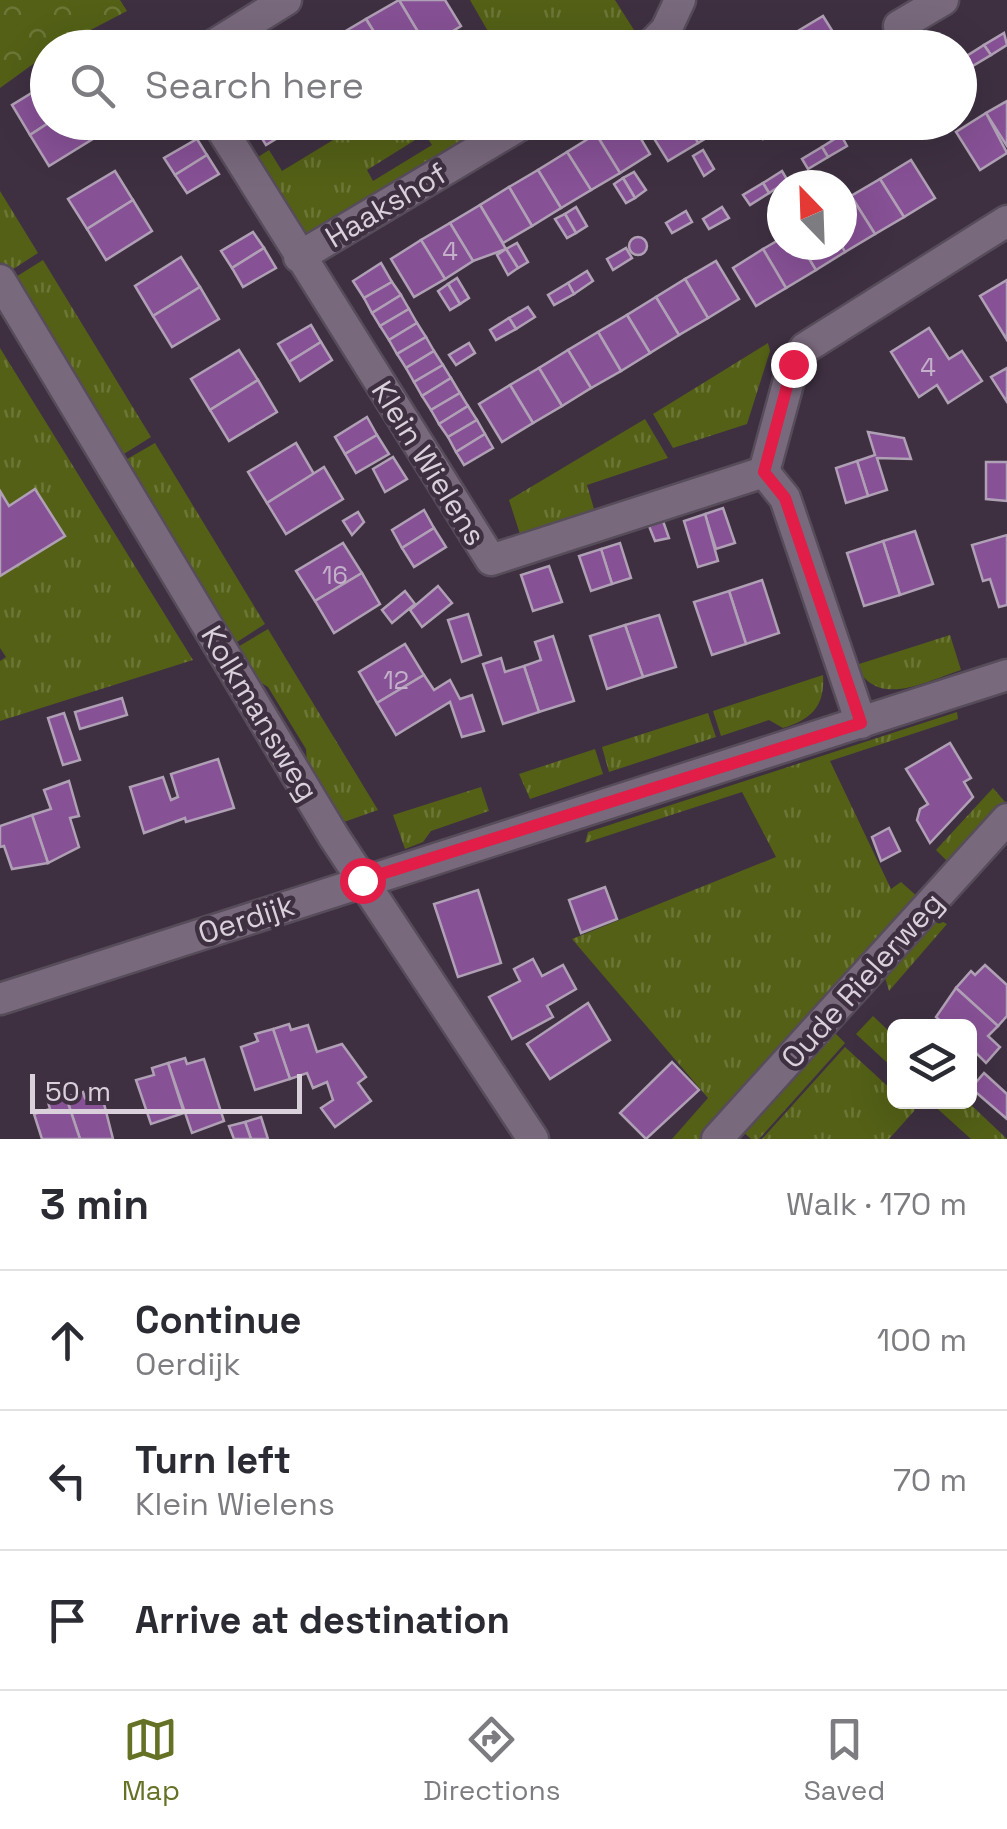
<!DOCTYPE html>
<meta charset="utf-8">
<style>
:root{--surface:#fff;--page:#f2f2f3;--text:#2b2b33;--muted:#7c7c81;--line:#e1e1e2;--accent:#657125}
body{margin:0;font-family:"Space Grotesk",sans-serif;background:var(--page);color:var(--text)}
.controls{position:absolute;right:30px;bottom:30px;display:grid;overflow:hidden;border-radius:15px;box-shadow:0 10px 40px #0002}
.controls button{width:90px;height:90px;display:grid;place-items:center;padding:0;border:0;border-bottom:2px solid var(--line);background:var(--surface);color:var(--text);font:50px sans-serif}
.compass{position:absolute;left:767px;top:170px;width:90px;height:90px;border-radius:50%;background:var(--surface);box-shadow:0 10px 40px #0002;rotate:337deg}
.scale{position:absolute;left:30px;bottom:25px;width:272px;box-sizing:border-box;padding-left:10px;border:5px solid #d9d0db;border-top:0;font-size:28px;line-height:35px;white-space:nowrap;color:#d9d0db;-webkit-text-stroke:8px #3e3041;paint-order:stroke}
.stop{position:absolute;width:30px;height:30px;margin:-22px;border:8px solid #e11d48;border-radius:50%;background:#fff}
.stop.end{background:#e11d48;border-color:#fff;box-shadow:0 2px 10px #0008}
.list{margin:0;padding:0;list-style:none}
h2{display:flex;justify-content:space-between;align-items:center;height:130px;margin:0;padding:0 40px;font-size:42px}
h2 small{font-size:32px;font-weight:400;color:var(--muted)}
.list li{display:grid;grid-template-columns:65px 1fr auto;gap:30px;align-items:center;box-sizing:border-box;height:140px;padding:0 40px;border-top:2px solid var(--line)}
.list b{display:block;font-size:38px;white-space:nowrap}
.list p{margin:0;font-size:32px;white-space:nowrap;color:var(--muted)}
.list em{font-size:32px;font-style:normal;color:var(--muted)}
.icon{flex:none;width:55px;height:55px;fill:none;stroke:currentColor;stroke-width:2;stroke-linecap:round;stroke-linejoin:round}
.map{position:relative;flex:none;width:1007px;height:1139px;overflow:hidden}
.search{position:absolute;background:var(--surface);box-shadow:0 10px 40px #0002;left:30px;right:30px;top:30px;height:110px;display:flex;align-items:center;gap:25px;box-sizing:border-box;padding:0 35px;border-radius:55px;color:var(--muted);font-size:38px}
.sheet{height:550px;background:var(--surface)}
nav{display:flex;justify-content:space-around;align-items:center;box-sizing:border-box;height:140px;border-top:2px solid var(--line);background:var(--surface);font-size:28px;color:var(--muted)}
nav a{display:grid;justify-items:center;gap:5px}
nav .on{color:var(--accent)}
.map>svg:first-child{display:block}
</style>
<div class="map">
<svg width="1007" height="1139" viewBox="0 0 1007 1139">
<defs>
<pattern id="grass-tufts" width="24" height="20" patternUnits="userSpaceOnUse" patternTransform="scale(2.5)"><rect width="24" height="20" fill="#536016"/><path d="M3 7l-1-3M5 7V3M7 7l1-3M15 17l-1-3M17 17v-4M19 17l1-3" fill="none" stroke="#6b7637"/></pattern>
<pattern id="forest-crowns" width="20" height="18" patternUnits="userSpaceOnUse" patternTransform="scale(2.5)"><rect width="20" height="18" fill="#536016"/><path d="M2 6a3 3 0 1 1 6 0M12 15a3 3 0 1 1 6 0" fill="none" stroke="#6b7637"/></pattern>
</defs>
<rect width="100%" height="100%" fill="#3e3041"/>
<g fill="url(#grass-tufts)" fill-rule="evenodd">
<path d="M470 0H615L634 30 612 43 614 47H482L493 40Z"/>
<path d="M361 123H507L326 233H301L255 159 269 150 282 171ZM425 134 432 145 373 181 367 170Z"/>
<path d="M0 191 38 253 7 273 0 262Z"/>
<path d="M43 260 151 437 119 457 11 280Z"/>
<path d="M768 343 770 351 747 424 673 448 653 414Z"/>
<path d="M0 348 193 660 0 721V661L6 657 0 648V576L64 536 36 490 9 506 0 491Z"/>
<path d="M645 419 668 458 587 485 594 509 520 534 509 500Z"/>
<path d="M155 443 265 624 234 644 122 462Z"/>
<path d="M268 629 378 810 341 823 307 764 306 749 268 687 255 679 236 648Z"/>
<path d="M950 635 961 670C926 681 877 710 856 665Z"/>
<path d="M823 675C825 706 812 719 783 728L769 720 721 736 713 711Z"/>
<path d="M957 712 958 719 830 761 891 889 901 882 919 898 702 1139H672L708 1098 572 939 776 857 742 792 585 843 588 832Z"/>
<path d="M708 713 716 737 609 772 602 747Z"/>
<path d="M595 749 603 774 530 799 519 774Z"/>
<path d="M481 787 489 811 431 831 423 842 405 849 393 815Z"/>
<path d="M993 788 1006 803 950 864 936 850Z"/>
<path d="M941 921 947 924 889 991 884 974 930 923Z"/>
<path d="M873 1016 894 1036V1069L856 1034Z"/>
<path d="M822 1033 836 1034 845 1043 759 1139H751L740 1129Z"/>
<path d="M845 1047 894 1092V1102H905L915 1110 889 1139H762Z"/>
<path d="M930 1102H968L1007 1139H971Z"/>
</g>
<path fill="url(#forest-crowns)" d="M0 0H120L127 11 58 47 48 48 47 54 0 88Z"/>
<g fill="#865195" stroke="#b0a0b5" stroke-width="2.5">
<path d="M399 0H445L461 26 427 47Z"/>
<path d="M399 0 427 47 426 48H384L366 19Z"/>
<path d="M823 16 843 48H801L793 34Z"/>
<path d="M366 19 384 48H340L334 38Z"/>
<path d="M925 30 935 48H911L908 42Z"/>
<path d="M1004 33 1007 45 991 55 984 45Z"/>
<path d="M793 34 801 48H771Z"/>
<path d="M984 45 991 55 971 67 965 57Z"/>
<path d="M48 83 50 122 30 135 12 105Z"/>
<path d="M1007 101V146L986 113Z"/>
<path d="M986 113 1007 153 980 170 956 132Z"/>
<path d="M50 122H87L96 137 49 166 30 135Z"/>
<path d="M252 122H298L299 125 266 145Z"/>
<path d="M616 122H631L650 154 620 173 596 134Z"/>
<path d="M686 122H726L728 125 698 143Z"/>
<path d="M686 122 698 143 668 161 645 124Z"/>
<path d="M752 122H766L772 133 763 139Z"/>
<path d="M596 134 620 173 591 190 567 152Z"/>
<path d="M841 135 847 146 828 157 822 147Z"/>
<path d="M197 139 207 155 175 175 164 158Z"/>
<path d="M822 147 828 157 808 169 802 159Z"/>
<path d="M703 150 714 169 704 176 693 156Z"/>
<path d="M567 152 591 190 561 208 538 170Z"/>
<path d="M207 155 219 174 187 193 175 175Z"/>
<path d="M911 160 935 198 904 217 880 179Z"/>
<path d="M538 170 561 208 532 226 509 187Z"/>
<path d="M115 171 133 200 87 229 68 199Z"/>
<path d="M782 171 788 181 769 193 763 183Z"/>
<path d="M634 172 646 190 635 198 623 178Z"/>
<path d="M623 178 635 198 626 203 614 184Z"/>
<path d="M880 179 904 217 875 234 851 196Z"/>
<path d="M763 183 769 193 750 205 743 195Z"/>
<path d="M509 187 532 226 503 243 480 205Z"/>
<path d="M851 196 875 234 845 252 841 245 842 202Z"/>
<path d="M133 200 152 231 106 260 87 229Z"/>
<path d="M480 205 506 249 473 261 450 223Z"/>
<path d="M576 207 587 226 576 233 565 214Z"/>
<path d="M722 207 729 218 709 229 703 219Z"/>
<path d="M686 211 692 222 672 233 666 223Z"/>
<path d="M565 214 576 233 567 238 555 219Z"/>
<path d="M450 223 473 261 445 279 421 240Z"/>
<path d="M253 232 264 248 232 268 221 251Z"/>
<circle cx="638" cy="246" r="9"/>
<path d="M782 238V245H801L816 270 786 288 763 249Z"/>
<path d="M421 240 445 279 414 297 391 259Z"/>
<path d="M517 243 528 262 518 268 506 249Z"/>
<path d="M801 245H841L845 252 816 270Z"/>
<path d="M264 248 276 268 243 287 232 268Z"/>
<path d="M626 248 632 258 613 270 607 259Z"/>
<path d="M506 249 518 268 508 275 497 255Z"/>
<path d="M763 249 786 288 756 306 733 268Z"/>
<path d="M181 257 200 287 153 316 135 286Z"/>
<path d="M716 261 739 299 708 318 685 279Z"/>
<path d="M381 263 392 282 364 298 353 281Z"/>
<path d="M587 271 593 281 574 294 568 283Z"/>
<path d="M457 278 469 298 460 304 448 284Z"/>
<path d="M685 279 708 318 679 335 656 297Z"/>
<path d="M1007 280V340L980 296Z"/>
<path d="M392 282 401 295 372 313 364 298Z"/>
<path d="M568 283 574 294 554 305 548 295Z"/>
<path d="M448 284 460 304 450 310 438 291Z"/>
<path d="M200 287 219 319 172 347 153 316Z"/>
<path d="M401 295 409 309 380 326 372 313Z"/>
<path d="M656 297 679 335 650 353 627 315Z"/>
<path d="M528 307 535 317 516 329 509 318Z"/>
<path d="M409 309 417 323 389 340 380 326Z"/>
<path d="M627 315 650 353 621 371 598 332Z"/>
<path d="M509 318 516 329 496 340 490 330Z"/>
<path d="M417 323 426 337 397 354 389 340Z"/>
<path d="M311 325 321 342 289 362 278 344Z"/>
<path d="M929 328 949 359 962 351 982 381 948 403 937 385 919 397 891 352Z"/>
<path d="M598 332 621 371 591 388 568 350Z"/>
<path d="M426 337 434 351 406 368 397 354Z"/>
<path d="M321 342 332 360 300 381 289 362Z"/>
<path d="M469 343 475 353 456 365 449 355Z"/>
<path d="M239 350 258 380 210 410 191 379Z"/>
<path d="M568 350 591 388 562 406 539 368Z"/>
<path d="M434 351 443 365 414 382 406 368Z"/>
<path d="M443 365 451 378 422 396 414 382Z"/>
<path d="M539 368 562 406 533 423 510 385Z"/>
<path d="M1007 368V402L991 377Z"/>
<path d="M451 378 460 393 431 410 422 396Z"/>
<path d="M258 380 277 412 229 441 210 410Z"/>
<path d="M510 385 533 423 502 442 479 404Z"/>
<path d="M460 393 468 406 439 424 431 410Z"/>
<path d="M468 406 477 420 448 437 439 424Z"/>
<path d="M367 417 377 435 345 454 335 437Z"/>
<path d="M477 420 485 434 456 452 448 437Z"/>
<path d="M868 432 904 438 911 459 877 458 887 490 868 496 857 461 875 455Z"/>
<path d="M485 434 493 448 464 465 456 452Z"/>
<path d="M377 435 389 454 356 473 345 454Z"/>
<path d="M296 443 314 474 267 503 248 472Z"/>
<path d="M393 457 407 479 385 492 373 469Z"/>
<path d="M857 461 868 496 846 503 836 468Z"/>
<path d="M986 462H1007V501L986 499Z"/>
<path d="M324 467 343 499 286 534 267 503Z"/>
<path d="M35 489 65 536 0 576V491L9 506Z"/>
<path d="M723 508 735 543 716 549 705 514Z"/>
<path d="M424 510 434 528 402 548 392 530Z"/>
<path d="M358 512 364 522 352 535 343 521Z"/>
<path d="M705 514 718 561 698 567 684 521Z"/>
<path d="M663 521 669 538 655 541 649 526Z"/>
<path d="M434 528 446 547 414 567 402 548Z"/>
<path d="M915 531 933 584 900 595 883 541Z"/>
<path d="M1007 535V605L999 607 990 579 983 581 972 545Z"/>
<path d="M883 541 900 595 864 606 847 553Z"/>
<path d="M343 543 362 573 315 601 296 571Z"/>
<path d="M620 543 631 578 612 584 601 549Z"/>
<path d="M601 549 612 584 591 591 579 556Z"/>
<path d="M549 566 562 602 533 611 521 575Z"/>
<path d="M362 573 380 604 334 633 315 601Z"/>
<path d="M762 580 779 633 746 644 729 591Z"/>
<path d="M438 586 452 603 422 627 410 610Z"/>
<path d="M405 591 415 604 392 623 382 610Z"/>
<path d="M729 591 746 644 712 655 694 602Z"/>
<path d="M468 614 481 655 462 662 448 620Z"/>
<path d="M659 615 676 667 643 677 625 625Z"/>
<path d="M625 625 643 677 607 689 590 636Z"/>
<path d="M553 636 574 701 539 712 524 666 541 660 535 642Z"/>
<path d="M405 644 424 675 377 703 359 672Z"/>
<path d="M501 658 505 672 524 666 539 712 503 724 483 664Z"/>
<path d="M424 675 434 690 450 680 460 699 472 695 484 731 462 737 450 702 396 735 377 703Z"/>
<path d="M122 698 127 715 80 729 75 712Z"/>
<path d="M64 713 80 760 63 765 48 718Z"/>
<path d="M950 743 971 778 964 782 973 797 930 843 917 820 920 809 928 804 906 769Z"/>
<path d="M218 759 234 808 186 822 185 818 144 833 130 787 163 777 171 800 178 797 171 774Z"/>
<path d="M69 781 79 816 70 818 79 847 48 863 32 815 51 809 44 790Z"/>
<path d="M32 815 48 863 12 869 4 846 0 847V826Z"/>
<path d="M889 828 900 851 881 861 872 837Z"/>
<path d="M605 887 617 919 581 933 569 900Z"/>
<path d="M478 890 501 963 458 977 434 904Z"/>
<path d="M533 959 542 976 563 965 576 989 547 1006 553 1017 512 1039 489 997 520 981 514 969Z"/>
<path d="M985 965 1007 985V1016L998 1026 956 988 971 971 975 975Z"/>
<path d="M956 988 998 1026 988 1036 1000 1047 986 1063 970 1047V1026H946L936 1017Z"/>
<path d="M588 1003 610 1040 550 1079 527 1044Z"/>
<path d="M289 1024 291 1030 308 1025 317 1052 342 1044 366 1077 358 1083 371 1101 335 1127 321 1108 333 1100 327 1082 313 1088 307 1073 290 1079 273 1029Z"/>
<path d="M273 1029 290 1079 255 1090 241 1047 258 1041 255 1034Z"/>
<path d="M185 1058 187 1064 204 1059 224 1121 192 1133 168 1063Z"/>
<path d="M672 1062 699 1090 646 1139 620 1113Z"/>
<path d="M168 1063 184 1113 151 1124 136 1080 154 1075 152 1068Z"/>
<path d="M984 1073 1007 1094V1119L971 1088Z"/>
<path d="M83 1092 85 1098 101 1092 113 1139H80L66 1097Z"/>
<path d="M66 1097 80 1139H42L34 1114 50 1109 48 1102Z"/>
<path d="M261 1117 268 1139H251L245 1122Z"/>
<path d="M245 1122 251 1139H234L229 1126Z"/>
</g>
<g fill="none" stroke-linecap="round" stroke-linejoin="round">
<defs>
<g id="street">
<path d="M899 26 943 0"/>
<path d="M209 48 286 0"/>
<path d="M648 48 666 30 680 0"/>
<path d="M217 122 491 560 764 472"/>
<path d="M299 257 525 122"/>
<path d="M0 280 334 837 533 1139"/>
<path d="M764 472 793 365 805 348 1007 221"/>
<path d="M764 472 785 498 861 723"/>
<path d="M717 1139 1007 819"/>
</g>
<path id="secondary" d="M0 999 1007 675"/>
</defs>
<use href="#street" stroke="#574c5a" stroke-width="35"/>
<use href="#secondary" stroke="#574c5a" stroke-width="35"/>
<use href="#street" stroke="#78697c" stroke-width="30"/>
<use href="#secondary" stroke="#78697c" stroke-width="30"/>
</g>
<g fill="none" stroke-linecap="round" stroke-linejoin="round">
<path stroke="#e11d48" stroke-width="12" d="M362 880 861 723 785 498 764 472 793 364"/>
</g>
<g text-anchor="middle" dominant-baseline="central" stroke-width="9" stroke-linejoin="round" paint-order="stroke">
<g font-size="25" fill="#c4b0ca">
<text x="450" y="251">4</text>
<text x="928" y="367">4</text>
<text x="335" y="575">16</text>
<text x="396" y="680">12</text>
</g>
<g font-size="30" fill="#d9d0db" stroke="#3e3041">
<text transform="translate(386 205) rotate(-31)">Haakshof</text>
<text transform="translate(429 463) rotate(58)">Klein Wielens</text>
<text transform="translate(260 713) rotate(59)">Kolkmansweg</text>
<text transform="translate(246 919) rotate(-18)">Oerdijk</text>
<text transform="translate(862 980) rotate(-48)">Oude Rielerweg</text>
</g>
</g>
</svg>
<div class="controls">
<button><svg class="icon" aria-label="layers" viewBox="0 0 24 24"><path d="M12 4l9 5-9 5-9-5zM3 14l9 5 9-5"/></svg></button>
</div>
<svg class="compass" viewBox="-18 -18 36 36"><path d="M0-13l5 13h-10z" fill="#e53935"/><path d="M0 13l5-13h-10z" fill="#7c7c81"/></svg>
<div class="scale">50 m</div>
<div class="stop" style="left:362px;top:880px"></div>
<div class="stop end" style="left:793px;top:364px"></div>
<div class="search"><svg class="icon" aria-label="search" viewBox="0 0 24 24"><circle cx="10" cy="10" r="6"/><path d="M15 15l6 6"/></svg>Search here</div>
</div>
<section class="sheet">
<h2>3 min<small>Walk · 170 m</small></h2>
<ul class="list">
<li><svg class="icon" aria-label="ahead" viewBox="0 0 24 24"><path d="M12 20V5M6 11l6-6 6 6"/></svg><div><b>Continue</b><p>Oerdijk</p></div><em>100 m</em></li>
<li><svg class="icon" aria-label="left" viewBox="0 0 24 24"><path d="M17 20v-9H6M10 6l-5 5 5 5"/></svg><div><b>Turn left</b><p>Klein Wielens</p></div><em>70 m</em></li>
<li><svg class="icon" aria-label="arrive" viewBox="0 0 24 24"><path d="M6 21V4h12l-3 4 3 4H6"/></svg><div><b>Arrive at destination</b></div></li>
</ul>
</section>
<nav>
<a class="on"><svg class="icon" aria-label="map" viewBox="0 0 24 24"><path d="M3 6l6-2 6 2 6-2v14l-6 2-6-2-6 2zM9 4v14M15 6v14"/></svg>Map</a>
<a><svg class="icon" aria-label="directions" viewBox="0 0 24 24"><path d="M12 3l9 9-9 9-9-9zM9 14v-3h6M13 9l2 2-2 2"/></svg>Directions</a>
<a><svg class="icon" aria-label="saved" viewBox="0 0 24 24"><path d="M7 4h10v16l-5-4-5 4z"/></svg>Saved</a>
</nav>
